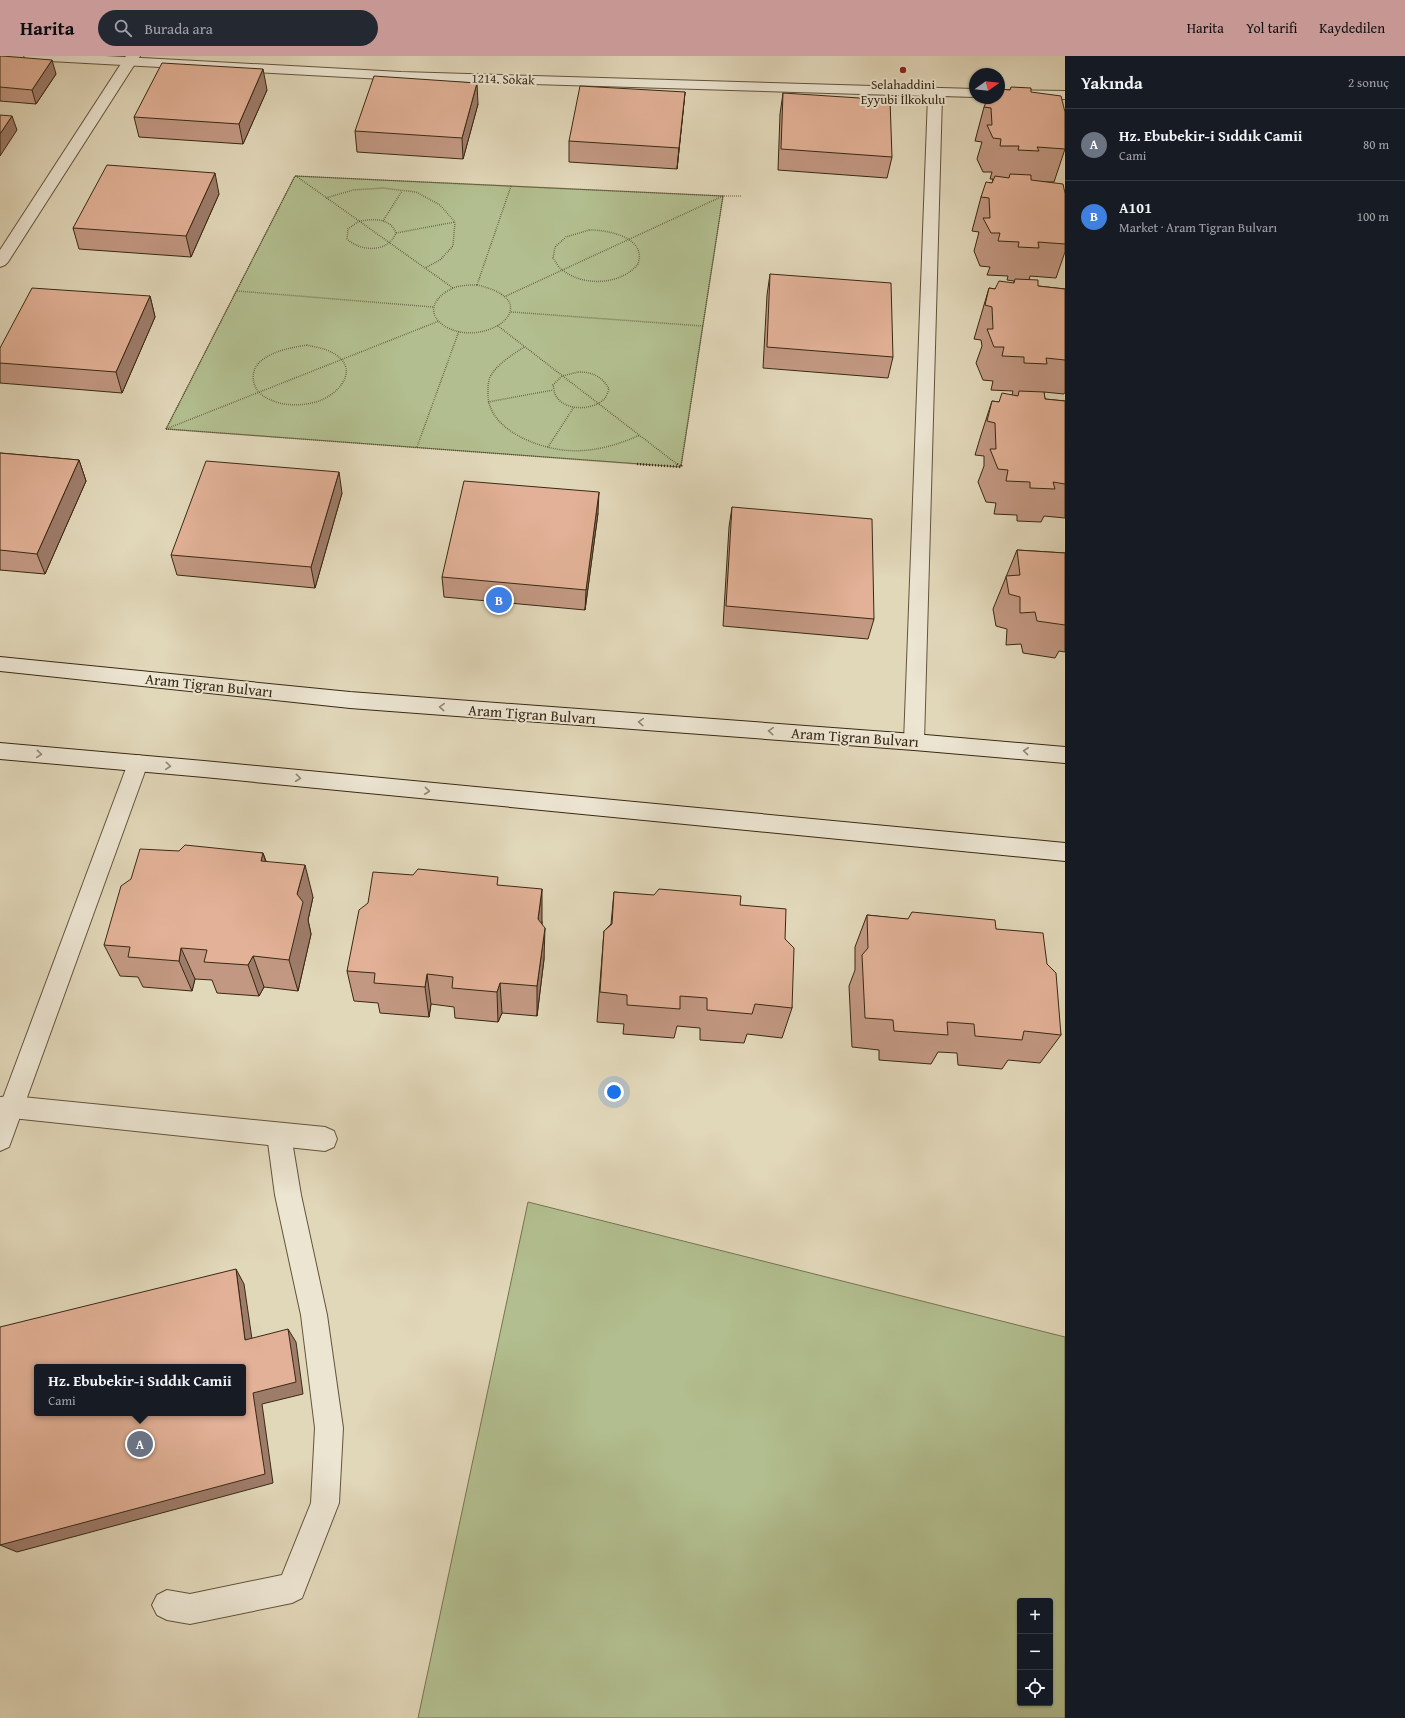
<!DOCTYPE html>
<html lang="tr">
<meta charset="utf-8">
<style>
:root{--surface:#171b24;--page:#242831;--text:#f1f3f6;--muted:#9ea1a6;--line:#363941;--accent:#c59692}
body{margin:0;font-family:"Gentium Book Plus",serif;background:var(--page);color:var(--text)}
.controls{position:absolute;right:12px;bottom:12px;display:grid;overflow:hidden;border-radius:4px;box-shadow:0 1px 3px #0004}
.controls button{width:36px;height:36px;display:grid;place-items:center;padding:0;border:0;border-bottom:1px solid var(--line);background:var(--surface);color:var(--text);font:20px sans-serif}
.compass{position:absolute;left:969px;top:12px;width:36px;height:36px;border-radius:50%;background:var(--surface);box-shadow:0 1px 3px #0004;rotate:75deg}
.you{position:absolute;left:614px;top:1036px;width:14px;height:14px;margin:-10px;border:3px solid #fff;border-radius:50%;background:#1a73e8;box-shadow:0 0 0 6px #1a73e833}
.badge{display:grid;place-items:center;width:26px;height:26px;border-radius:50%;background:var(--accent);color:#fff;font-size:13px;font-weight:700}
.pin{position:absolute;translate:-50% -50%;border:2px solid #fff;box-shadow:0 1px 4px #0006}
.popup{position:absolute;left:34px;top:1308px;width:212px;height:52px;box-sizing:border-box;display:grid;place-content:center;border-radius:4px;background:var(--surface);filter:drop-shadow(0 1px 3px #0005);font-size:13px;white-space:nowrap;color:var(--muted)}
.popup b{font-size:15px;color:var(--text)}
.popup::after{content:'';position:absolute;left:50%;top:100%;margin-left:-8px;border:8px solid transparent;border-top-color:var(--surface)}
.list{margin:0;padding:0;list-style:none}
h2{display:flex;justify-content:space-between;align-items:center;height:52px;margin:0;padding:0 16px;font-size:17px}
h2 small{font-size:13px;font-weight:400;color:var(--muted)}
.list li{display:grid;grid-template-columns:26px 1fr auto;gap:12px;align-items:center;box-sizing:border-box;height:72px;padding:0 16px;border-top:1px solid var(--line)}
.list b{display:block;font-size:15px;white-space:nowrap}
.list p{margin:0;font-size:13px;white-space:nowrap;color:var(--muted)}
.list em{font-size:13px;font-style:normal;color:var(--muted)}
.icon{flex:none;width:22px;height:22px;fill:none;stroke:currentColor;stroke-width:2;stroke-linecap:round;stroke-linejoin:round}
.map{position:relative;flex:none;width:1065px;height:1662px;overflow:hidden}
header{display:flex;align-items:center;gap:24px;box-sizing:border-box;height:56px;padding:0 20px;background:var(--accent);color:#111}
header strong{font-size:19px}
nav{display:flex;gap:22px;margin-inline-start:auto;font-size:14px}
.search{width:280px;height:36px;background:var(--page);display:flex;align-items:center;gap:10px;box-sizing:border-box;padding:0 14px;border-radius:22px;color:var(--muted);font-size:15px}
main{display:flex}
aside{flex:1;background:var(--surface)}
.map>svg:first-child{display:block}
</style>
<header>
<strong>Harita</strong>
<div class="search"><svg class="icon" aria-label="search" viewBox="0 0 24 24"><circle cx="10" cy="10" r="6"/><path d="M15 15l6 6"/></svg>Burada ara</div>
<nav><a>Harita</a><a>Yol tarifi</a><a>Kaydedilen</a></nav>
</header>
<main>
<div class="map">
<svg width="1065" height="1662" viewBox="0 0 1065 1662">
<rect width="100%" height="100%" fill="#e1d7b9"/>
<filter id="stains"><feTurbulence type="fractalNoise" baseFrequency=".005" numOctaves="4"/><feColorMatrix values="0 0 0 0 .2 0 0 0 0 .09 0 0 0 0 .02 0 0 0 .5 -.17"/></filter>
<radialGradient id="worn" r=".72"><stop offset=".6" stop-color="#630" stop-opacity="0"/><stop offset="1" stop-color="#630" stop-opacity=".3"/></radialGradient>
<g fill="#b2be8f" stroke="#767451" fill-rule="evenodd">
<path d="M295 120 723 140 681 411 166 373Z"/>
<path d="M528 1146 1065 1281V1662H418ZM1020 1545H1050V1647H1020Z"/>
</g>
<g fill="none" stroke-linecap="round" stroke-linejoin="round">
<defs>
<g id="service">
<path d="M138 699 145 701 148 707 12 1083 9 1091 0 1095V1050L128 707 131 701Z"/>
<path d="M279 1067 288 1071 291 1079 301 1139 327 1259 343 1372 339 1447 302 1542 292 1547 190 1568 167 1564 157 1559 152 1549 157 1539 167 1534 190 1538 282 1519 311 1447 315 1372 301 1259 275 1139 267 1079 270 1071Z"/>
</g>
<g id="minor">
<path d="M24 0H105L401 16 975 33V41L942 40 924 686 921 692 914 694 907 692 904 686 928 40 401 24 31 4 26 3Z"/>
<path d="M999 34 1065 35V43L999 42Z"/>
<path d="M12 1040 325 1071 334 1075 337 1083 334 1091 325 1095 12 1062 0 1063V1041Z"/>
</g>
<path id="tertiary" d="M126 0H140L8 206 5 209 0 211V194Z"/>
<g id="secondary">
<path d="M0 601 350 636 914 678 1065 691V707L914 694 350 652 0 615Z"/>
<path d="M0 687 204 705 1065 787V805L204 721 0 703Z"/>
</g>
</defs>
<use href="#service" stroke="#63543c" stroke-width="2"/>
<use href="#minor" stroke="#63543c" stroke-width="2"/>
<use href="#tertiary" stroke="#63543c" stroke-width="2"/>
<use href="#secondary" stroke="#392913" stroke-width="2"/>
<g stroke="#392913" stroke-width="1.5" stroke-dasharray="0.5 1.5" stroke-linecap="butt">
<path d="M296 120 453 232"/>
<path d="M326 142 353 134 383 132 416 136 440 149 455 166 453 190 440 204 425 212"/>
<path d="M367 164C379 163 391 164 396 177 388 197 361 196 347 183L348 173 359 165Z"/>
<path d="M383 165 402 135"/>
<path d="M589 174C608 174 647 181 638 208 620 230 581 231 560 212 558 210 555 205 553 202L555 191 566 181Z"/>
<path d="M396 177 455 166"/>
<path d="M477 229C549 245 489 292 448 272 423 259 434 239 456 231 463 229 470 229 477 229Z"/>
<path d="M477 229 511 130"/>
<path d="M237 235 433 251"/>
<path d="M506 240 723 140H741"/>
<path d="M511 256 703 270"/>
<path d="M498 270 678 409"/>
<path d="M307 289C314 291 324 292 331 296 362 311 340 339 316 346 302 350 284 350 271 344 263 341 256 335 254 327 247 299 288 292 307 289Z"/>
<path d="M524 291C512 299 497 308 490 321 488 326 488 331 488 336 486 372 535 391 563 394 591 397 615 390 640 379"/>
<path d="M578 316C592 316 602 320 609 333 608 336 607 339 605 342 594 355 563 356 555 338 554 336 554 332 553 329L562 320Z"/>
<path d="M488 346 553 334"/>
<path d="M166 373 651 409"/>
<path d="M166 373 295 120 723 140 681 409"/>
<path d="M166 373 439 265"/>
<path d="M417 391 459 275"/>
<path d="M548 391 574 351"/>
</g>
<g stroke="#392913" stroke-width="2.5" stroke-dasharray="1 2" stroke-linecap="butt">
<path d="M637 408 681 411 682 408"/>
<path d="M677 408 680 410"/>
</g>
<use href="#service" fill="#ece5d2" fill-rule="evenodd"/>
<use href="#minor" fill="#ece5d2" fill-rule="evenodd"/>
<use href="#tertiary" fill="#ece5d2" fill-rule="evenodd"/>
<use href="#secondary" fill="#ece5d2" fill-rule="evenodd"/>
</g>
<g fill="#c29882" stroke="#392913">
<path d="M0 0 56 18 36 48 0 45Z"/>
<path d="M267 34 243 88 139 81 134 61Z"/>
<path d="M685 36 677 113 569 106V85Z"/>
<path d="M1031 36 1065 93 1054 126H1042L1065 137V196L1056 222 1030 220 1029 224 1038 230 1065 233V336L1064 338 1044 336 1045 343 1065 345V462L1044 460 1041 466 1017 465V459L994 458 996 447 986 446 978 426 984 410V400L975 399 981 379 992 345 999 346 1012 339 1013 335 991 334 993 325 983 324 976 307 982 290 981 284 974 283 989 232 995 233 1014 227V225L1007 224 1008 220 987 219 990 211 980 210 974 195 979 176 972 175 981 141 992 127 993 123H990L992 116H983L977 103 982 86 975 85 984 51Z"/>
<path d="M783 37 892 101 887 122 778 114 780 58Z"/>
<path d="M478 48 463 103 357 96 355 75Z"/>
<path d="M219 138 191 201 79 193 73 172Z"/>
<path d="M770 218 893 301 888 322 763 312 767 239Z"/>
<path d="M150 240 155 261 122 337 0 327V292Z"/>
<path d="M0 397 79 404 86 425 45 518 0 514Z"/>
<path d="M342 437 315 532 177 519 171 499Z"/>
<path d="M732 451 874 563 868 583 723 570 729 471Z"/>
<path d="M598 457 585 554 444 541 442 521Z"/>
<path d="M1017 494 1065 497V596L1059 595 1055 602 1023 597 1021 588 1006 589 1007 573 996 570 993 553Z"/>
<path d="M179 795 263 797 266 805 313 841 308 864 311 878 298 935 264 931 259 940 217 937 212 924 195 923 192 935 143 931 138 921 120 920 104 889Z"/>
<path d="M498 829 542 865 544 903 537 960 502 957 498 966 455 962 454 951 431 948 429 961 380 957 378 947 354 945 347 915Z"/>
<path d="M614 836 740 849 785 883 792 952 782 982 747 978 744 987 700 984V972L677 970 674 982 623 978 624 968 597 966 604 875 611 868Z"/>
<path d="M867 859 996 873 1047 908 1061 979 1040 1007 1008 1004 1002 1013 958 1009 957 997 938 996 931 1008 879 1004V994L852 991 849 930 855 914V891Z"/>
</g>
<g fill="#9e7c6a" stroke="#392913">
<path d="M52 4 56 18 36 48 32 34Z"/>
<path d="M263 13 267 34 243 88 239 68Z"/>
<path d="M477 27 478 48 463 103 462 82Z"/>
<path d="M685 36 683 57 677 113 679 92Z"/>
<path d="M12 60 17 74 0 100V78Z"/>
<path d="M215 117 219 138 191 201 186 180Z"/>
<path d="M150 240 155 261 122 337 116 316Z"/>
<path d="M79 404 86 425 45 518 37 498Z"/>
<path d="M339 416 342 437 315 532 311 511Z"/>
<path d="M599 436 598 457 585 554 586 534Z"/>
<path d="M263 797 273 830 261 805Z"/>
<path d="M305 809 313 841 308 864 311 878 298 935 289 904 297 838Z"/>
<path d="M542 833V865L538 895V863Z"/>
<path d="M545 872 544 903 537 960V930Z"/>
<path d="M181 892 195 923 192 935 179 905Z"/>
<path d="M253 900 264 931 259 940 248 909Z"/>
<path d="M427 918 431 948 429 961 425 931Z"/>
<path d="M500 927 502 957 498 966 497 936Z"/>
<path d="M236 1213 244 1228 254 1297 245 1284Z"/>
<path d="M288 1273 296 1286 303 1338 262 1348 273 1427 17 1496 0 1489 253 1337Z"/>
</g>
<g fill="#e2b197" stroke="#392913" fill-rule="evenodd">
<path d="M0 0H2L52 4 32 34 0 31Z"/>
<path d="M162 7 263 13 239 68 134 61Z"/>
<path d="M374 20 477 27 462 82 355 75Z"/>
<path d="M580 30 685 36 679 92 569 85Z"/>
<path d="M1011 31 1031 32V36L1061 40 1065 56V93L1037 91 1039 95 1018 94 1019 90H1000L1001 83 993 82 987 69H992L991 52 984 51 988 42H999V33L1010 34Z"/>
<path d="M783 37 890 44 892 101 781 93Z"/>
<path d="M0 59 12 60 0 78Z"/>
<path d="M107 109 215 117 186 180 73 172Z"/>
<path d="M1010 118 1031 119V124L1063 128 1065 137V188L1038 186 1039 192 1018 191 1019 186 998 185 1000 177H991L983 162H990L989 142 981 141 986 126 992 127 995 120 1009 122Z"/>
<path d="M770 218 891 227 893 301 767 291Z"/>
<path d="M1015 223 1038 224V230L1065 233V304L1046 302 1047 308 1024 307V301L1002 300 1004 291H994L987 273H993L992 251 985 249 989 232 995 233 999 225 1014 227Z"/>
<path d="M32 232 150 240 116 316 0 307V292Z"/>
<path d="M1019 335 1044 336 1045 343 1065 345V428L1053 426 1055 433 1030 432V426L1006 425 1008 414 998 413 990 393H996L995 367 987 365 992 345 999 346 1002 337 1018 340Z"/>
<path d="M0 397 79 404 37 498 0 494Z"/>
<path d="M206 405 339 416 311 511 171 499Z"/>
<path d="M464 425 599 436 586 534 442 521Z"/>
<path d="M732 451 872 463 874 563 726 550Z"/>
<path d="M1017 494 1065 497V569L1037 565 1035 556 1020 557V541L1009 538 1006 520 1020 519Z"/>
<path d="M185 789 263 797 261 805 305 809 297 838 303 846 289 904 253 900 248 909 204 906 207 894 181 892 179 905 128 901 130 891 104 889 121 830 131 823 140 793 179 795Z"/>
<path d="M418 813 498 821 497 829 542 833 538 863 545 872 537 930 500 927 497 936 452 932 453 921 427 918 425 931 374 927 375 917 347 915 359 854 368 847 373 816 413 819Z"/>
<path d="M659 833 741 840 740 849 786 853 785 883 794 892 792 952 755 948 752 958 707 954V942L680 940V953L627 949V939L600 936 604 875 612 868 614 836 654 839Z"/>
<path d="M912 856 995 864 996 873 1043 877 1047 908 1056 917 1061 979 1024 975 1022 984 975 980 974 968 947 966 948 979 894 975 893 964 865 962 862 899 868 892 867 859 908 863Z"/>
<path d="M236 1213 245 1284 288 1273 296 1326 253 1337 265 1418 0 1489V1271ZM37 1311H243V1357H37Z"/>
</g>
<defs><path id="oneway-chevron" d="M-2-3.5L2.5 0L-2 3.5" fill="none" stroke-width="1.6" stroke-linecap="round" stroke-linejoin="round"/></defs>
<g stroke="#928772">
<use href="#oneway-chevron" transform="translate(442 651) rotate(-176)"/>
<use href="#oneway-chevron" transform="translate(641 666) rotate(-176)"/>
<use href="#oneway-chevron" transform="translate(771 675) rotate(-176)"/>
<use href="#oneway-chevron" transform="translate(1026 695) rotate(-174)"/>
<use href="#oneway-chevron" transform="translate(39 698) rotate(5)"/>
<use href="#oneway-chevron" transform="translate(168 710) rotate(5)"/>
<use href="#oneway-chevron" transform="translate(298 722) rotate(6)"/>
<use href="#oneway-chevron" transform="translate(427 735) rotate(6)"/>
</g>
<circle fill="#8f2418" stroke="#ece5d2" stroke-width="1.5" cx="903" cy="14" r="4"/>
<g text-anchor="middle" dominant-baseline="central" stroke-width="4" stroke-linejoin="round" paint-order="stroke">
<g font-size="13" fill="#392913" stroke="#ece5d2">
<text transform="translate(503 23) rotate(2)">1214. Sokak</text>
</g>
<g font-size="13" fill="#392913" stroke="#ece5d2">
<text x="903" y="28">Selahaddini<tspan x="903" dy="15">Eyyubi İlkokulu</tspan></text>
</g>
<g font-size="15" fill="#392913" stroke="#ece5d2">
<text transform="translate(209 629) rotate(6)">Aram Tigran Bulvarı</text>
<text transform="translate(532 658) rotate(4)">Aram Tigran Bulvarı</text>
<text transform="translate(855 681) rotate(4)">Aram Tigran Bulvarı</text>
</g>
</g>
<rect width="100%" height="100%" filter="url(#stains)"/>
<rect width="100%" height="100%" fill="url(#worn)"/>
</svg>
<div class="controls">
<button>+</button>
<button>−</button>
<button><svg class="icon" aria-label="locate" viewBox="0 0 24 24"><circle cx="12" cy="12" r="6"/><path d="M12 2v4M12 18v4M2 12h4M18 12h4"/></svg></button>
</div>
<svg class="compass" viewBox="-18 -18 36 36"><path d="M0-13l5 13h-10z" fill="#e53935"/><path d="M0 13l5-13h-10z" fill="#9ea1a6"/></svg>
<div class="you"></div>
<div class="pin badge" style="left:140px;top:1388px;background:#6b7280">A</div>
<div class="popup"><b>Hz. Ebubekir-i Sıddık Camii</b>Cami</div>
<div class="pin badge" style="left:499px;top:544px;background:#3f7fe0">B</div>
</div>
<aside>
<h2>Yakında<small>2 sonuç</small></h2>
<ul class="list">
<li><span class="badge" style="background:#6b7280">A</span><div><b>Hz. Ebubekir-i Sıddık Camii</b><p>Cami</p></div><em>80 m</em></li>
<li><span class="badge" style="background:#3f7fe0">B</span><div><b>A101</b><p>Market · Aram Tigran Bulvarı</p></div><em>100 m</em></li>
</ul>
</aside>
</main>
